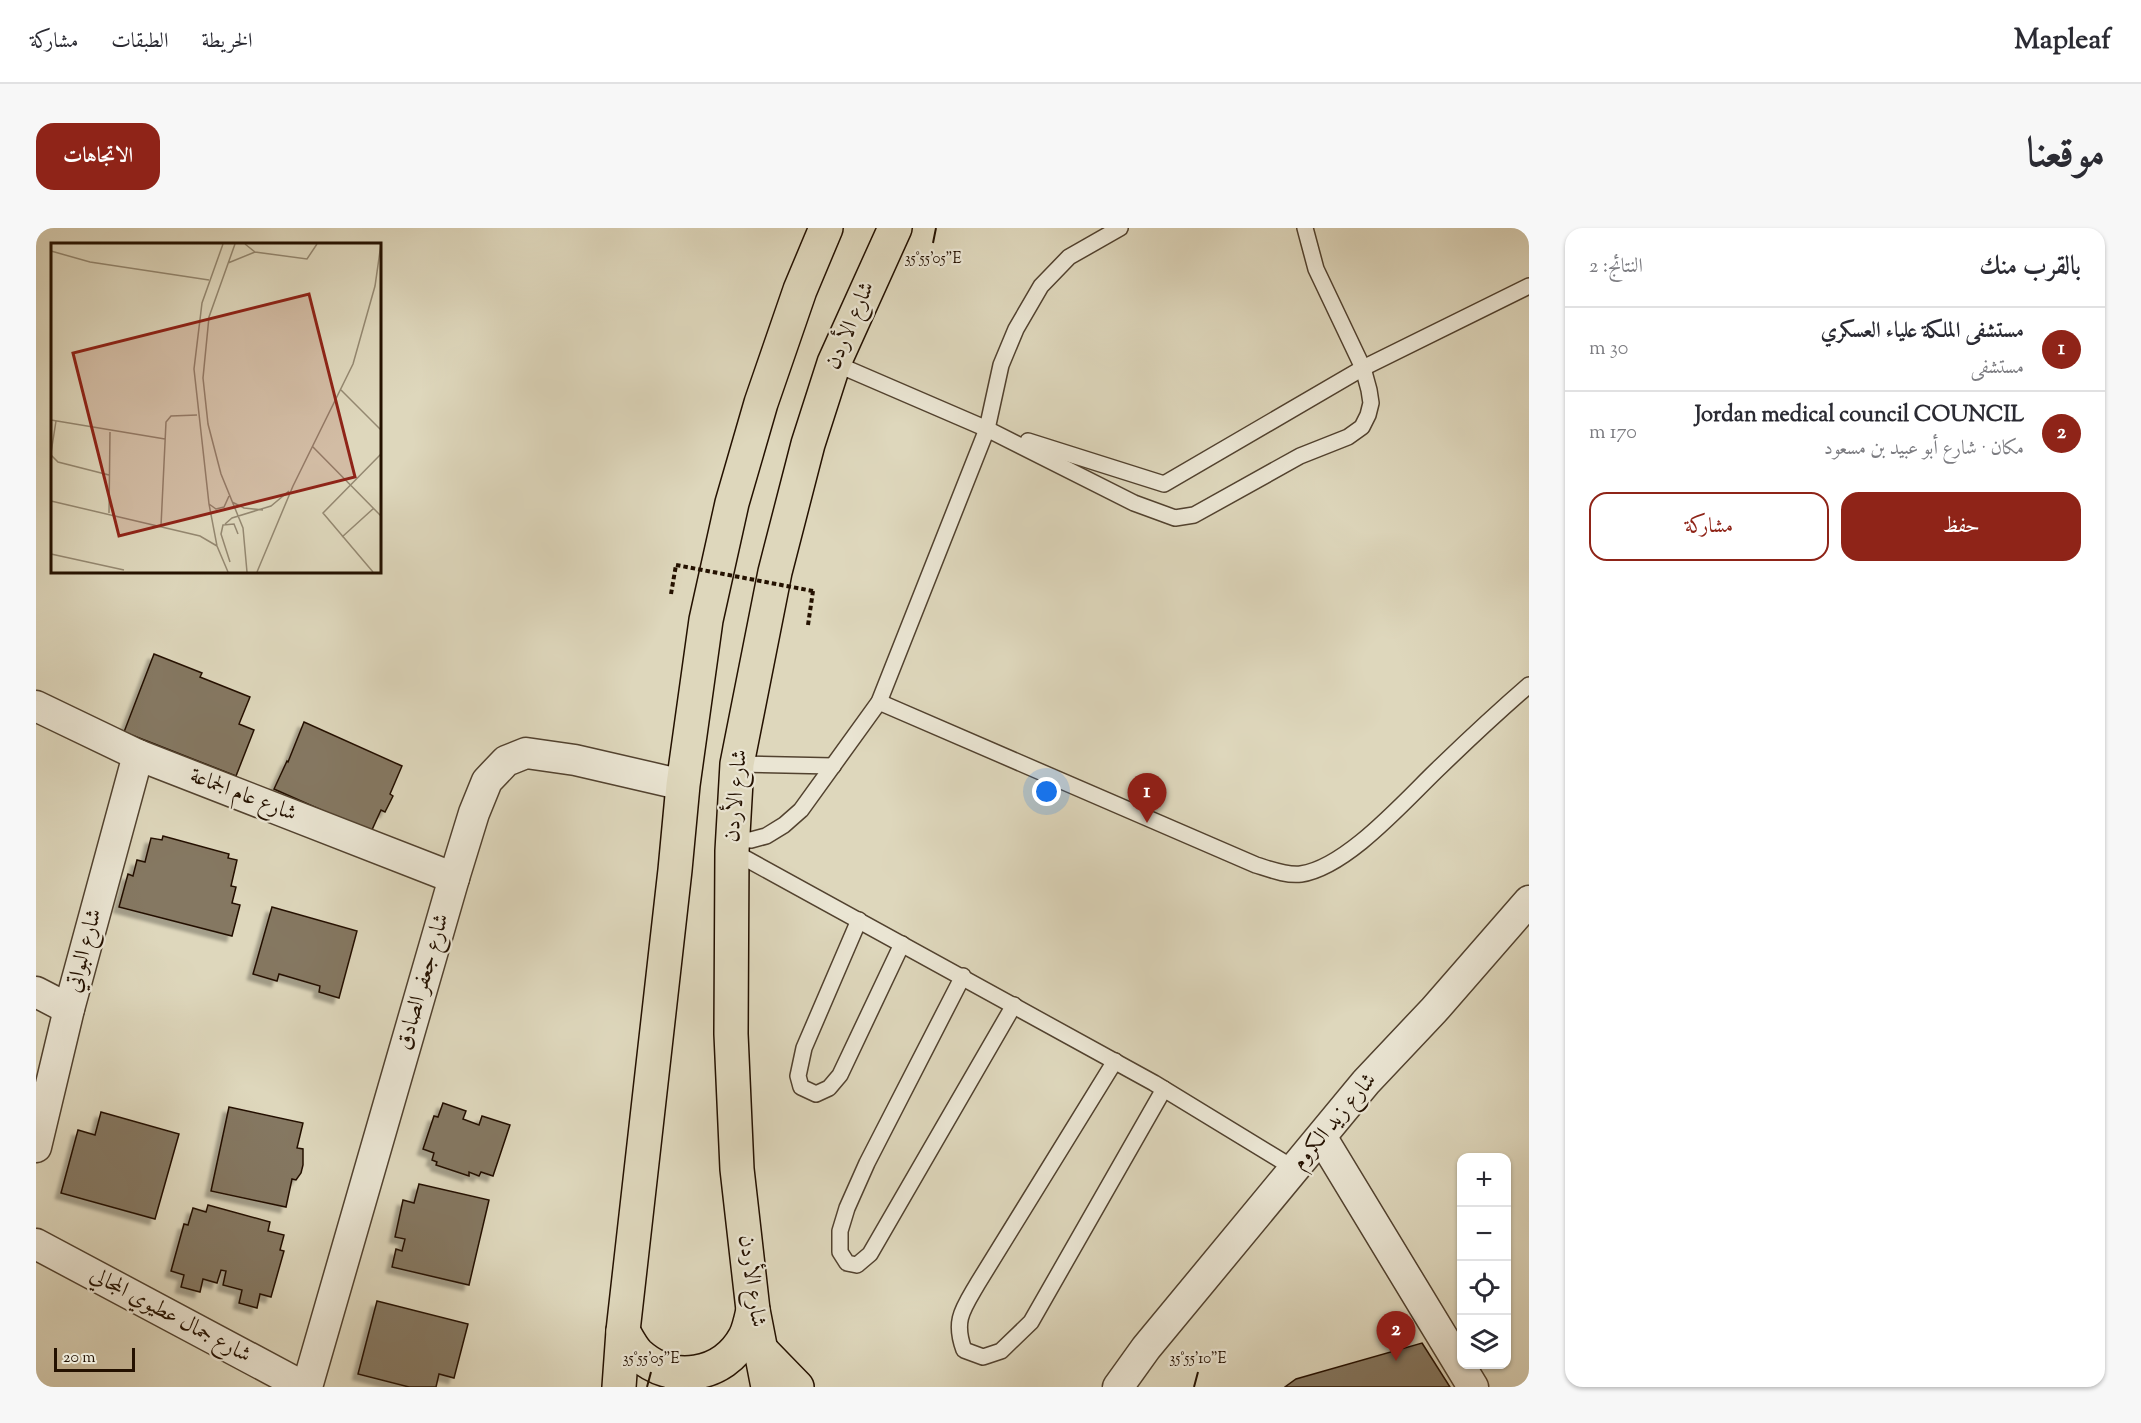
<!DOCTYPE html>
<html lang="ar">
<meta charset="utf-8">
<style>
:root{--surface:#fff;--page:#f7f7f7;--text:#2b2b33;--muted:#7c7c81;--line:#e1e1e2;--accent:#8f2418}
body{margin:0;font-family:"Sorts Mill Goudy",Amiri,serif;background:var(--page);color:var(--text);direction:rtl}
.controls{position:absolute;right:18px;bottom:18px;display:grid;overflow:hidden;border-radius:12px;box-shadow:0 2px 4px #0004}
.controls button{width:54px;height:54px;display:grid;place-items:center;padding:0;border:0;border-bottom:2px solid var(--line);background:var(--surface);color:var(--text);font:30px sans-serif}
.scale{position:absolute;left:18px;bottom:15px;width:81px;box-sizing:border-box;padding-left:6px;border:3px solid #241100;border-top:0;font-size:16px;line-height:21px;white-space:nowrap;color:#241100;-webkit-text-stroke:4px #eae5d3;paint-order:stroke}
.you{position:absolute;left:1011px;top:564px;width:21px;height:21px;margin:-15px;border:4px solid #fff;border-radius:50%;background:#1a73e8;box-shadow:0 0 0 9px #1a73e833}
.badge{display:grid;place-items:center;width:39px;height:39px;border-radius:50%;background:var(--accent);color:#fff;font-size:20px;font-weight:700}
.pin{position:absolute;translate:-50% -50px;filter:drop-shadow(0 2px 3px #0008)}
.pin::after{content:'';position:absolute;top:32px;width:21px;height:18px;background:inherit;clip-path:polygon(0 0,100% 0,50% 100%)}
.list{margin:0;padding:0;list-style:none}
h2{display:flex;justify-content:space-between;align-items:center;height:78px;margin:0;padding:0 24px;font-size:26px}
h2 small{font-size:20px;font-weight:400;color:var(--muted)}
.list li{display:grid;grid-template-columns:39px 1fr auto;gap:18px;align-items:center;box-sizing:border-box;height:84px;padding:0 24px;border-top:2px solid var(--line)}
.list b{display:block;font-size:22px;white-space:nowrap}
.list p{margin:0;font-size:20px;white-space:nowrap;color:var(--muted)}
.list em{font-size:20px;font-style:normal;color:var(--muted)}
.actions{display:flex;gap:12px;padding:18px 24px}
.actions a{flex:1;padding:14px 0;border:2px solid var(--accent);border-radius:18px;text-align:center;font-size:21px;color:var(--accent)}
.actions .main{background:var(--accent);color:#fff}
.icon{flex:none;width:33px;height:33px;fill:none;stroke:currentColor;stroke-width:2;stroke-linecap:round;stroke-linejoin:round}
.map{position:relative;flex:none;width:1493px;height:1159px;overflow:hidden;direction:ltr;border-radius:18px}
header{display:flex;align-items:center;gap:36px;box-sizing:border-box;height:84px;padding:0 30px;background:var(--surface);border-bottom:2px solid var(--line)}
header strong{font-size:28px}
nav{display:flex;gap:33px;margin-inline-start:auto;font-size:21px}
.intro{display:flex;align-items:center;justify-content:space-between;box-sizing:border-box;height:144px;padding:0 36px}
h1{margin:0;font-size:42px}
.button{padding:15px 27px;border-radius:18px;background:var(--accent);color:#fff;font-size:21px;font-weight:700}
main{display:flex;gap:36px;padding:0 36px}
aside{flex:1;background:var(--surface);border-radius:18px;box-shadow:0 2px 4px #0004}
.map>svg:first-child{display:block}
</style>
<header>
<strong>Mapleaf</strong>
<nav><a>الخريطة</a><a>الطبقات</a><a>مشاركة</a></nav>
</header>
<div class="intro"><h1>موقعنا</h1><a class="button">الاتجاهات</a></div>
<main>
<aside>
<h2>بالقرب منك<small>النتائج: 2</small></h2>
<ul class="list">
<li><span class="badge">1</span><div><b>مستشفى الملكة علياء العسكري</b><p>مستشفى</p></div><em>30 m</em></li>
<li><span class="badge">2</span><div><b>Jordan medical council COUNCIL</b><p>مكان · شارع أبو عبيد بن مسعود</p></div><em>170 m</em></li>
</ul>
<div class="actions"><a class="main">حفظ</a><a>مشاركة</a></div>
</aside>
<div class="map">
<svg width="1493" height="1159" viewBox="0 0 1493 1159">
<defs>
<filter id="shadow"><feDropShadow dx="-5.5" dy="5.5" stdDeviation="1.5" flood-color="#0004"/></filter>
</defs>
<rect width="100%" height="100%" fill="#ded7bc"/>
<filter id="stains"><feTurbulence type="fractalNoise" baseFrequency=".00333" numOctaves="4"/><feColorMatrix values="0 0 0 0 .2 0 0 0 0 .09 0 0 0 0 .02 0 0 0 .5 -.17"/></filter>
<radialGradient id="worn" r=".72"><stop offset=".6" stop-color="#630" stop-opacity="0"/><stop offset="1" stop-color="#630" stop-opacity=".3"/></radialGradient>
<g fill="#857862" stroke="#241100" stroke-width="1.5" filter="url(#shadow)">
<path d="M118 426 166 445 164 449 214 469 203 496 218 502 200 548 88 504Z"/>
<path d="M268 494 366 538 354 566 357 568 349 584 345 582 335 604 238 561 251 533 252 534Z"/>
<path d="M127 608 193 626 192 630 201 632 195 658 200 659 196 675 204 677 196 708 83 679 92 646 97 648 101 632 109 634 115 610 126 612Z"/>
<path d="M236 679 321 703 303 770 283 764 284 758 243 746 241 753 217 746Z"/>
<path d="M407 875 430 883 427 891 443 897 446 888 474 897 457 948 445 944 443 948 433 944V948L400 937 401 934 396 932 398 925 387 921 398 888 402 889Z"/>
<path d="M193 879 267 895 261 920 267 921V937L265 945 260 952 256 951 250 979 175 963Z"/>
<path d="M65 884 143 906 119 991 25 965 42 902 59 907Z"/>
<path d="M383 956 453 972 433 1057 356 1039 360 1021 366 1023 369 1011 359 1009 367 972 378 975Z"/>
<path d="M172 977 234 994 232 1003 248 1007 244 1022 248 1023 235 1069 224 1066 221 1080 203 1075 206 1062 187 1057 190 1043 185 1042 181 1055 167 1051 164 1064 145 1059 148 1047 135 1043 148 996 152 997 157 980 170 984Z"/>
<path d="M341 1073 432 1096 418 1150 403 1146 400 1159H373L322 1146Z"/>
<path d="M1386 1115 1414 1159H1249L1260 1151Z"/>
</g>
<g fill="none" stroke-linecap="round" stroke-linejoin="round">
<defs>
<g id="service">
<path d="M798 135 951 201 1098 275 1139 290 1158 287 1264 228 1312 209 1326 199 1332 187 1335 175 1333 162 1327 140 1280 41 1269 0"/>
<path d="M992 213 1128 256 1327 140 1493 58"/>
<path d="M843 474 1220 637C1233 641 1251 648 1265 646 1312 639 1371 570 1405 538 1434 510 1463 483 1493 457"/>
<path d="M701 536 797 538"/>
<path d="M697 611 715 612 730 608 748 597 765 582 843 474 951 201 965 137 980 101 1005 58 1033 29 1084 0"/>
<path d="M696 623 1118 855 1259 941"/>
<path d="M823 692 768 820 762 848 765 859 780 866 793 860 804 847 866 716"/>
<path d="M927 748 831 935 811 980 804 1003V1024L811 1035 821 1037 834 1026 978 777"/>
<path d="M1079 833 942 1055C927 1081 917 1092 928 1122L947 1129 965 1123 995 1094 1128 861"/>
</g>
<g id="minor">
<path d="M0 478 102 527 418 650"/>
<path d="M0 764 33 781"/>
<path d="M1286 910 1437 1159"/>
<path d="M0 919 33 781 102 527"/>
<path d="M0 1016 268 1159"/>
<path d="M271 1159 418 650 438 585 451 553 470 533 490 525 539 532 647 557"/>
<path d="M1082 1159 1110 1120 1330 854 1398 782 1493 673"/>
</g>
<g id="trunk">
<path d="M587 1103C591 1110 596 1120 602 1126 636 1157 687 1149 709 1109 713 1101 715 1091 717 1082"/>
<path d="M726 1123 761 1159"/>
<path d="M583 1159 587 1103 639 642 647 557 670 392 696 275 725 175 764 62 790 0"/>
<path d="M732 1159 717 1082 701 941 695 806 696 623 701 536 739 344 772 216 798 135 859 0"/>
</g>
</defs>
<use href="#service" stroke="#52422f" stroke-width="18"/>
<use href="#minor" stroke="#52422f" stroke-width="33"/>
<use href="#trunk" stroke="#241100" stroke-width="36"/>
<g stroke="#241100" stroke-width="4" stroke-dasharray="4.5 3" stroke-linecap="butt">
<path d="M635 366 640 337"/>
<path d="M772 397 777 363"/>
</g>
<use href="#service" stroke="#eae5d3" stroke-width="15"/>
<use href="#minor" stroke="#eae5d3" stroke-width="30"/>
<use href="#trunk" stroke="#ded7bc" stroke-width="33"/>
<path stroke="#241100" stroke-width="4" stroke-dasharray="4.5 3" stroke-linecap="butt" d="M640 337 777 363"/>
</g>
<path fill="none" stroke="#241100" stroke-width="2" d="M897 15 900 0M611 1159 615 1144M1158 1159 1162 1144"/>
<g text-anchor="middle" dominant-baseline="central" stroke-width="4.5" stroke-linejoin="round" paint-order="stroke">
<g font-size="22" fill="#241100" stroke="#eae5d3">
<text transform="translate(815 98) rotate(-67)">شارع الأردن</text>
<text transform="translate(207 568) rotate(21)">شارع عام الجماعة</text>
<text transform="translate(701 568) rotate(-85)">شارع الأردن</text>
<text transform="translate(49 723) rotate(-75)">شارع البواتي</text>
<text transform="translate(388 754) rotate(-74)">شارع جعفر الصادق</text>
<text transform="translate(1299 894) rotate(-50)">شارع زيد الكروم</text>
<text transform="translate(715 1053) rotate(82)">شارع الأردن</text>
<text transform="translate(134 1088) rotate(28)">شارع جمال عطيوي المجالي</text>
</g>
</g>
<g transform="translate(15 15)">
<rect width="330" height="330" fill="#ded7bc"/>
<path fill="none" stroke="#948871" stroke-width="1.5" d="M172 1 151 60 143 126 158 261 166 303 177 329M184 1 158 74 152 135 157 181 170 231 192 285 196 329M194 1 204 9 256 16 266 1M0 8 39 19 158 37M177 20 204 9M290 147 330 187M0 177 114 196M261 203 330 273M0 210 5 178M0 212 7 219 58 232M0 258 149 293 166 303M181 259 193 265 212 267M158 261 165 266 173 264 178 253M58 270 59 189M174 281 181 275 220 263 238 248M110 283 115 179 120 173 146 172M291 294 323 265M0 311 73 327M179 319 170 291 172 282 183 281 187 291M206 329 242 243 302 121 324 43 330 1M322 329 272 270 330 211"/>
<path fill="#8f2418" fill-opacity="0.15" stroke="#8f2418" stroke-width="3" d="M258 51 304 234 68 293 22 110Z"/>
<rect width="330" height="330" fill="none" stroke="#241100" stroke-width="3"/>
</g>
<g font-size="15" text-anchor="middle" fill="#241100" stroke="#eae5d3" stroke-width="4.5" stroke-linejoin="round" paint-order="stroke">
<text x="897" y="35">35°55'05"E</text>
<text x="615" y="1135">35°55'05"E</text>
<text x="1162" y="1135">35°55'10"E</text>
</g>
<rect width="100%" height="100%" filter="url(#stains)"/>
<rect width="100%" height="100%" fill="url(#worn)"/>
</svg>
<div class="controls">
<button>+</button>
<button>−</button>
<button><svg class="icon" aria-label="locate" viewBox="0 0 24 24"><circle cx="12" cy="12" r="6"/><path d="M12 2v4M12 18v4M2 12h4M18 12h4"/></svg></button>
<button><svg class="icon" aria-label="layers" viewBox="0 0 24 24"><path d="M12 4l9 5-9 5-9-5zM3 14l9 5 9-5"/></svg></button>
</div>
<div class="scale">20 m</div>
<div class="you"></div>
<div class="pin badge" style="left:1111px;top:595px">1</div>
<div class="pin badge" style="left:1360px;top:1133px">2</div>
</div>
</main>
